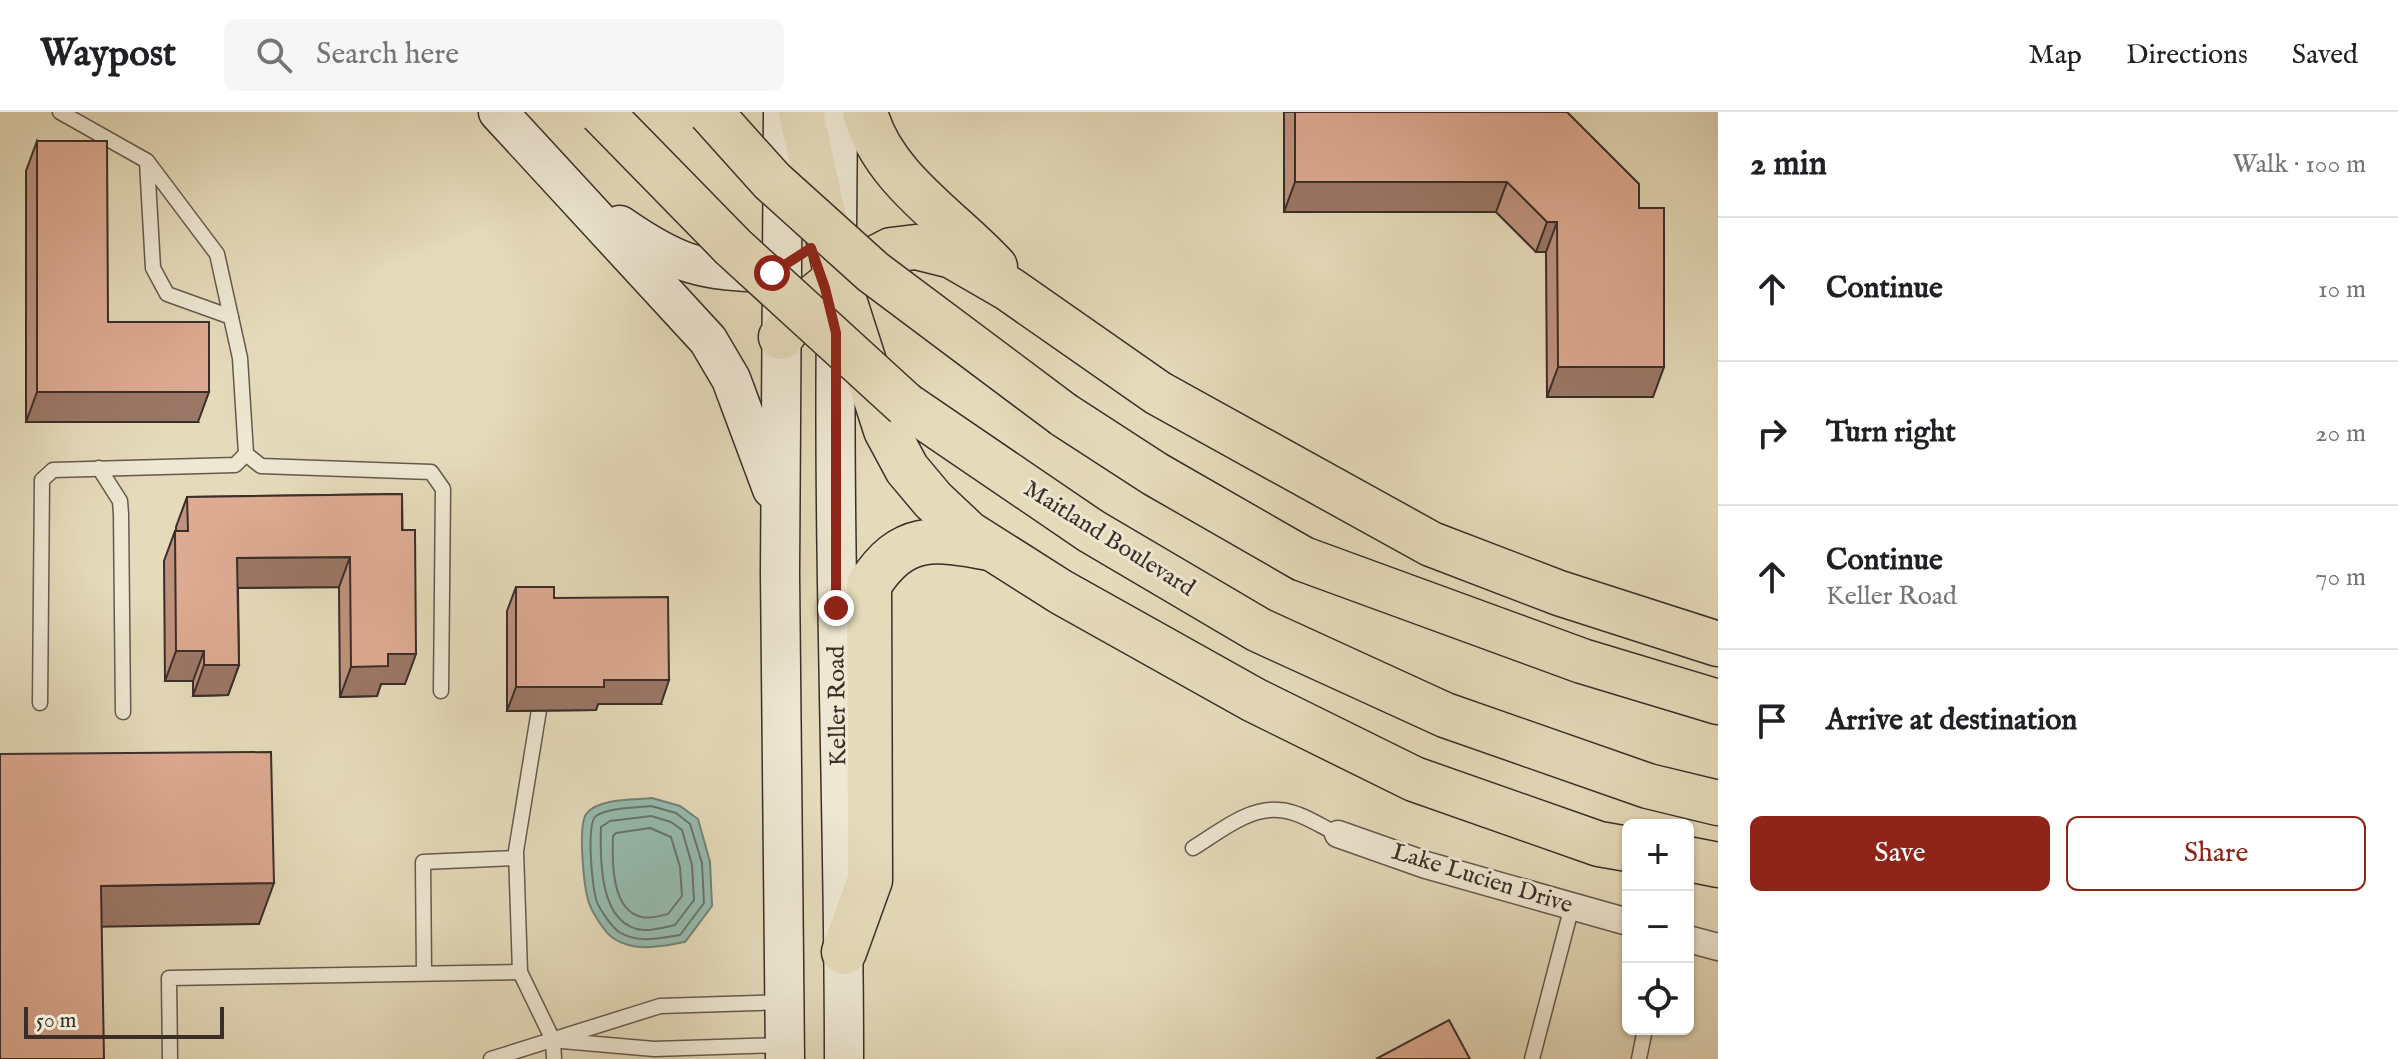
<!DOCTYPE html>
<meta charset="utf-8">
<style>
:root{--surface:#fff;--page:#f6f6f6;--text:#202124;--muted:#757577;--line:#e0e0e0;--accent:#8f2418}
body{margin:0;font-family:"IM FELL English",serif;background:var(--page);color:var(--text)}
.controls{position:absolute;right:24px;bottom:24px;display:grid;overflow:hidden;border-radius:12px;box-shadow:0 2px 6px #0004}
.controls button{width:72px;height:72px;display:grid;place-items:center;padding:0;border:0;border-bottom:2px solid var(--line);background:var(--surface);color:var(--text);font:40px sans-serif}
.scale{position:absolute;left:24px;bottom:20px;width:200px;box-sizing:border-box;padding-left:8px;border:4px solid #3b2e29;border-top:0;font-size:22px;line-height:28px;white-space:nowrap;color:#3b2e29;-webkit-text-stroke:6px #eee7d2;paint-order:stroke}
.stop{position:absolute;width:24px;height:24px;margin:-18px;border:6px solid #8f2418;border-radius:50%;background:#fff}
.stop.end{background:#8f2418;border-color:#fff;box-shadow:0 2px 8px #0008}
.list{margin:0;padding:0;list-style:none}
h2{display:flex;justify-content:space-between;align-items:center;height:104px;margin:0;padding:0 32px;font-size:34px}
h2 small{font-size:26px;font-weight:400;color:var(--muted)}
.list li{display:grid;grid-template-columns:52px 1fr auto;gap:24px;align-items:center;box-sizing:border-box;height:144px;padding:0 32px;border-top:2px solid var(--line)}
.list b{display:block;font-size:30px;white-space:nowrap}
.list p{margin:0;font-size:26px;white-space:nowrap;color:var(--muted)}
.list em{font-size:26px;font-style:normal;color:var(--muted)}
.actions{display:flex;gap:16px;padding:24px 32px}
.actions a{flex:1;padding:18px 0;border:2px solid var(--accent);border-radius:12px;text-align:center;font-size:28px;color:var(--accent)}
.actions .main{background:var(--accent);color:#fff}
.icon{flex:none;width:44px;height:44px;fill:none;stroke:currentColor;stroke-width:2;stroke-linecap:round;stroke-linejoin:round}
.map{position:relative;flex:none;width:1718px;height:947px;overflow:hidden}
header{display:flex;align-items:center;gap:48px;box-sizing:border-box;height:112px;padding:0 40px;background:var(--surface);border-bottom:2px solid var(--line)}
header strong{font-size:38px}
nav{display:flex;gap:44px;margin-inline-start:auto;font-size:28px}
.search{width:560px;height:72px;background:var(--page);display:flex;align-items:center;gap:20px;box-sizing:border-box;padding:0 28px;border-radius:12px;color:var(--muted);font-size:30px}
main{display:flex}
aside{flex:1;background:var(--surface)}
.map>svg:first-child{display:block}
</style>
<header>
<strong>Waypost</strong>
<div class="search"><svg class="icon" aria-label="search" viewBox="0 0 24 24"><circle cx="10" cy="10" r="6"/><path d="M15 15l6 6"/></svg>Search here</div>
<nav><a>Map</a><a>Directions</a><a>Saved</a></nav>
</header>
<main>
<div class="map">
<svg width="1718" height="947" viewBox="0 0 1718 947">
<rect width="100%" height="100%" fill="#e5daba"/>
<filter id="stains"><feTurbulence type="fractalNoise" baseFrequency=".0025" numOctaves="4"/><feColorMatrix values="0 0 0 0 .2 0 0 0 0 .09 0 0 0 0 .02 0 0 0 .5 -.17"/></filter>
<radialGradient id="worn" r=".72"><stop offset=".6" stop-color="#630" stop-opacity="0"/><stop offset="1" stop-color="#630" stop-opacity=".3"/></radialGradient>
<path fill="#96bbaf" stroke="#728379" stroke-width="2" d="M652 686 680 694 698 707 710 750 712 794 685 830C661 834 635 841 613 826 605 821 592 800 589 791 584 776 577 712 587 701 599 686 635 688 652 686Z"/>
<g fill="none" stroke-linecap="round" stroke-linejoin="round">
<g stroke="#68746c" stroke-width="2">
<path d="M651 694 676 701 690 712 702 751 704 791 680 823C660 826 638 832 619 820 612 815 600 798 597 790 592 778 586 711 596 704 609 695 635 696 651 694Z"/>
<path d="M651 704 671 710 682 718 692 753 694 788 675 813C665 815 652 819 643 818 599 814 600 747 601 715L610 709Z"/>
<path d="M650 716 671 725 680 755 682 784 668 802C660 804 650 807 642 805 611 799 612 748 613 724L616 721Z"/>
</g>
<defs>
<g id="lane">
<path d="M60 0 147 49 217 142 240 246 246 342 261 354 431 360 443 377 441 579"/>
<path d="M147 50 153 156 167 182 231 205"/>
<path d="M99 356 120 389 121 402 123 600"/>
<path d="M40 591 42 368 53 358 235 353 246 342"/>
<path d="M539 598 516 739 520 860 553 928 554 947"/>
<path d="M1193 736C1218 721 1248 695 1279 698 1299 699 1320 714 1338 722"/>
<path d="M424 861 423 750 516 746"/>
<path d="M562 929 654 937 784 933"/>
<path d="M170 947 169 866 520 860"/>
<path d="M491 947 660 894 784 890"/>
<path d="M1532 947 1572 794"/>
<path d="M1639 947 1645 917"/>
</g>
<g id="street">
<path d="M1338 722 1426 753 1628 810"/>
<path d="M1688 827 1718 835"/>
</g>
<g id="secondary">
<path d="M498 0 708 228 731 267 772 377"/>
<path d="M783 0 780 462 785 947"/>
<path d="M620 113C679 154 701 159 772 161L778 157"/>
<path d="M837 117 838 0"/>
<path d="M836 207C833 454 844 700 844 947"/>
</g>
<g id="highway">
<path d="M801 0 837 166 886 318 907 357 933 388 968 421 1061 480 1254 588 1414 667 1599 732 1628 737"/>
<path d="M865 0C882 66 951 107 995 155"/>
<path d="M781 225 808 190 837 166 891 138 916 135 952 144 1009 177 1158 281 1431 432 1559 481 1718 532"/>
<path d="M906 293 1091 419 1259 518 1445 603 1648 674 1718 691"/>
<path d="M1064 303 1155 362 1303 447 1582 549 1718 590"/>
<path d="M1688 747 1718 753"/>
<path d="M844 840 870 768 869 473C903 420 934 426 990 436"/>
</g>
</defs>
<use href="#lane" stroke="#66594d" stroke-width="17"/>
<use href="#street" stroke="#66594d" stroke-width="29"/>
<use href="#secondary" stroke="#3b2e29" stroke-width="41"/>
<use href="#highway" stroke="#3b2e29" stroke-width="47"/>
<use href="#lane" stroke="#eee7d2" stroke-width="14"/>
<use href="#street" stroke="#eee7d2" stroke-width="26"/>
<use href="#secondary" stroke="#eee7d2" stroke-width="38"/>
<use href="#highway" stroke="#e5daba" stroke-width="44"/>
<defs>
<g id="highway-bridge">
<path d="M601 0 733 135 906 293"/>
<path d="M710 0 772 69 873 160 1064 303"/>
</g>
</defs>
<use href="#highway-bridge" stroke="#3b2e29" stroke-width="47" stroke-linecap="butt"/>
<use href="#highway-bridge" stroke="#e5daba" stroke-width="44"/>
</g>
<g fill="#be927e" stroke="#3b2e29" stroke-width="2">
<path d="M1284 0H1567L1639 96 1653 285H1547L1546 140H1536L1496 100H1284Z"/>
<path d="M37 29 108 210 198 310H26V59Z"/>
<path d="M402 382 405 572H381L377 584 340 585 339 475 238 476 239 553 228 583 193 584V569H165L164 449 175 419H176V415L187 385Z"/>
<path d="M516 475 554 486 661 592H598L596 598 507 599V499Z"/>
</g>
<g fill="#9b7766" stroke="#3b2e29" stroke-width="2">
<path d="M1295 70H1507L1496 100H1284Z"/>
<path d="M1547 110H1557L1546 140H1536Z"/>
<path d="M1558 255H1664L1653 285H1547Z"/>
<path d="M37 280H209L198 310H26Z"/>
<path d="M350 445 339 475 226 476 237 446Z"/>
<path d="M176 539H204L193 569H165Z"/>
<path d="M388 542H416L405 572H381L377 584 340 585 351 555Z"/>
<path d="M204 553H239L228 583 193 584Z"/>
<path d="M604 568H669L661 592H598L596 598 507 599 516 575Z"/>
<path d="M274 771 259 812 86 815 101 774Z"/>
</g>
<g fill="#ddaa92" stroke="#3b2e29" stroke-width="2">
<path d="M1295 0H1567L1639 72V96H1664V255H1558L1557 110H1547L1507 70H1295Z"/>
<path d="M37 29H107L108 210H209V280H37Z"/>
<path d="M402 382V418H415L416 542H388V554L351 555 350 445 237 446 239 553H204V539H176L175 419H188L187 385Z"/>
<path d="M516 475H554V486L668 485 669 568H604V575H516Z"/>
<path d="M271 640 274 771 101 774 104 947H0V642Z"/>
<path d="M1449 908 1470 947H1376Z"/>
</g>
<g fill="none" stroke-linecap="round" stroke-linejoin="round">
<path stroke="#8f2418" stroke-width="10" d="M772 161 811 136 825 176 836 221V496"/>
</g>
<g text-anchor="middle" dominant-baseline="central" stroke-width="6" stroke-linejoin="round" paint-order="stroke">
<g font-size="24" fill="#3b2e29" stroke="#eee7d2">
<text transform="translate(1109 427) rotate(32)">Maitland Boulevard</text>
<text transform="translate(838 594) rotate(-91)">Keller Road</text>
<text transform="translate(1482 767) rotate(17)">Lake Lucien Drive</text>
</g>
</g>
<rect width="100%" height="100%" filter="url(#stains)"/>
<rect width="100%" height="100%" fill="url(#worn)"/>
</svg>
<div class="controls">
<button>+</button>
<button>−</button>
<button><svg class="icon" aria-label="locate" viewBox="0 0 24 24"><circle cx="12" cy="12" r="6"/><path d="M12 2v4M12 18v4M2 12h4M18 12h4"/></svg></button>
</div>
<div class="scale">50 m</div>
<div class="stop" style="left:772px;top:161px"></div>
<div class="stop end" style="left:836px;top:496px"></div>
</div>
<aside>
<h2>2 min<small>Walk · 100 m</small></h2>
<ul class="list">
<li><svg class="icon" aria-label="ahead" viewBox="0 0 24 24"><path d="M12 20V5M6 11l6-6 6 6"/></svg><div><b>Continue</b></div><em>10 m</em></li>
<li><svg class="icon" aria-label="right" viewBox="0 0 24 24"><path d="M7 20v-9h11M14 6l5 5-5 5"/></svg><div><b>Turn right</b></div><em>20 m</em></li>
<li><svg class="icon" aria-label="ahead" viewBox="0 0 24 24"><path d="M12 20V5M6 11l6-6 6 6"/></svg><div><b>Continue</b><p>Keller Road</p></div><em>70 m</em></li>
<li><svg class="icon" aria-label="arrive" viewBox="0 0 24 24"><path d="M6 21V4h12l-3 4 3 4H6"/></svg><div><b>Arrive at destination</b></div></li>
</ul>
<div class="actions"><a class="main">Save</a><a>Share</a></div>
</aside>
</main>
